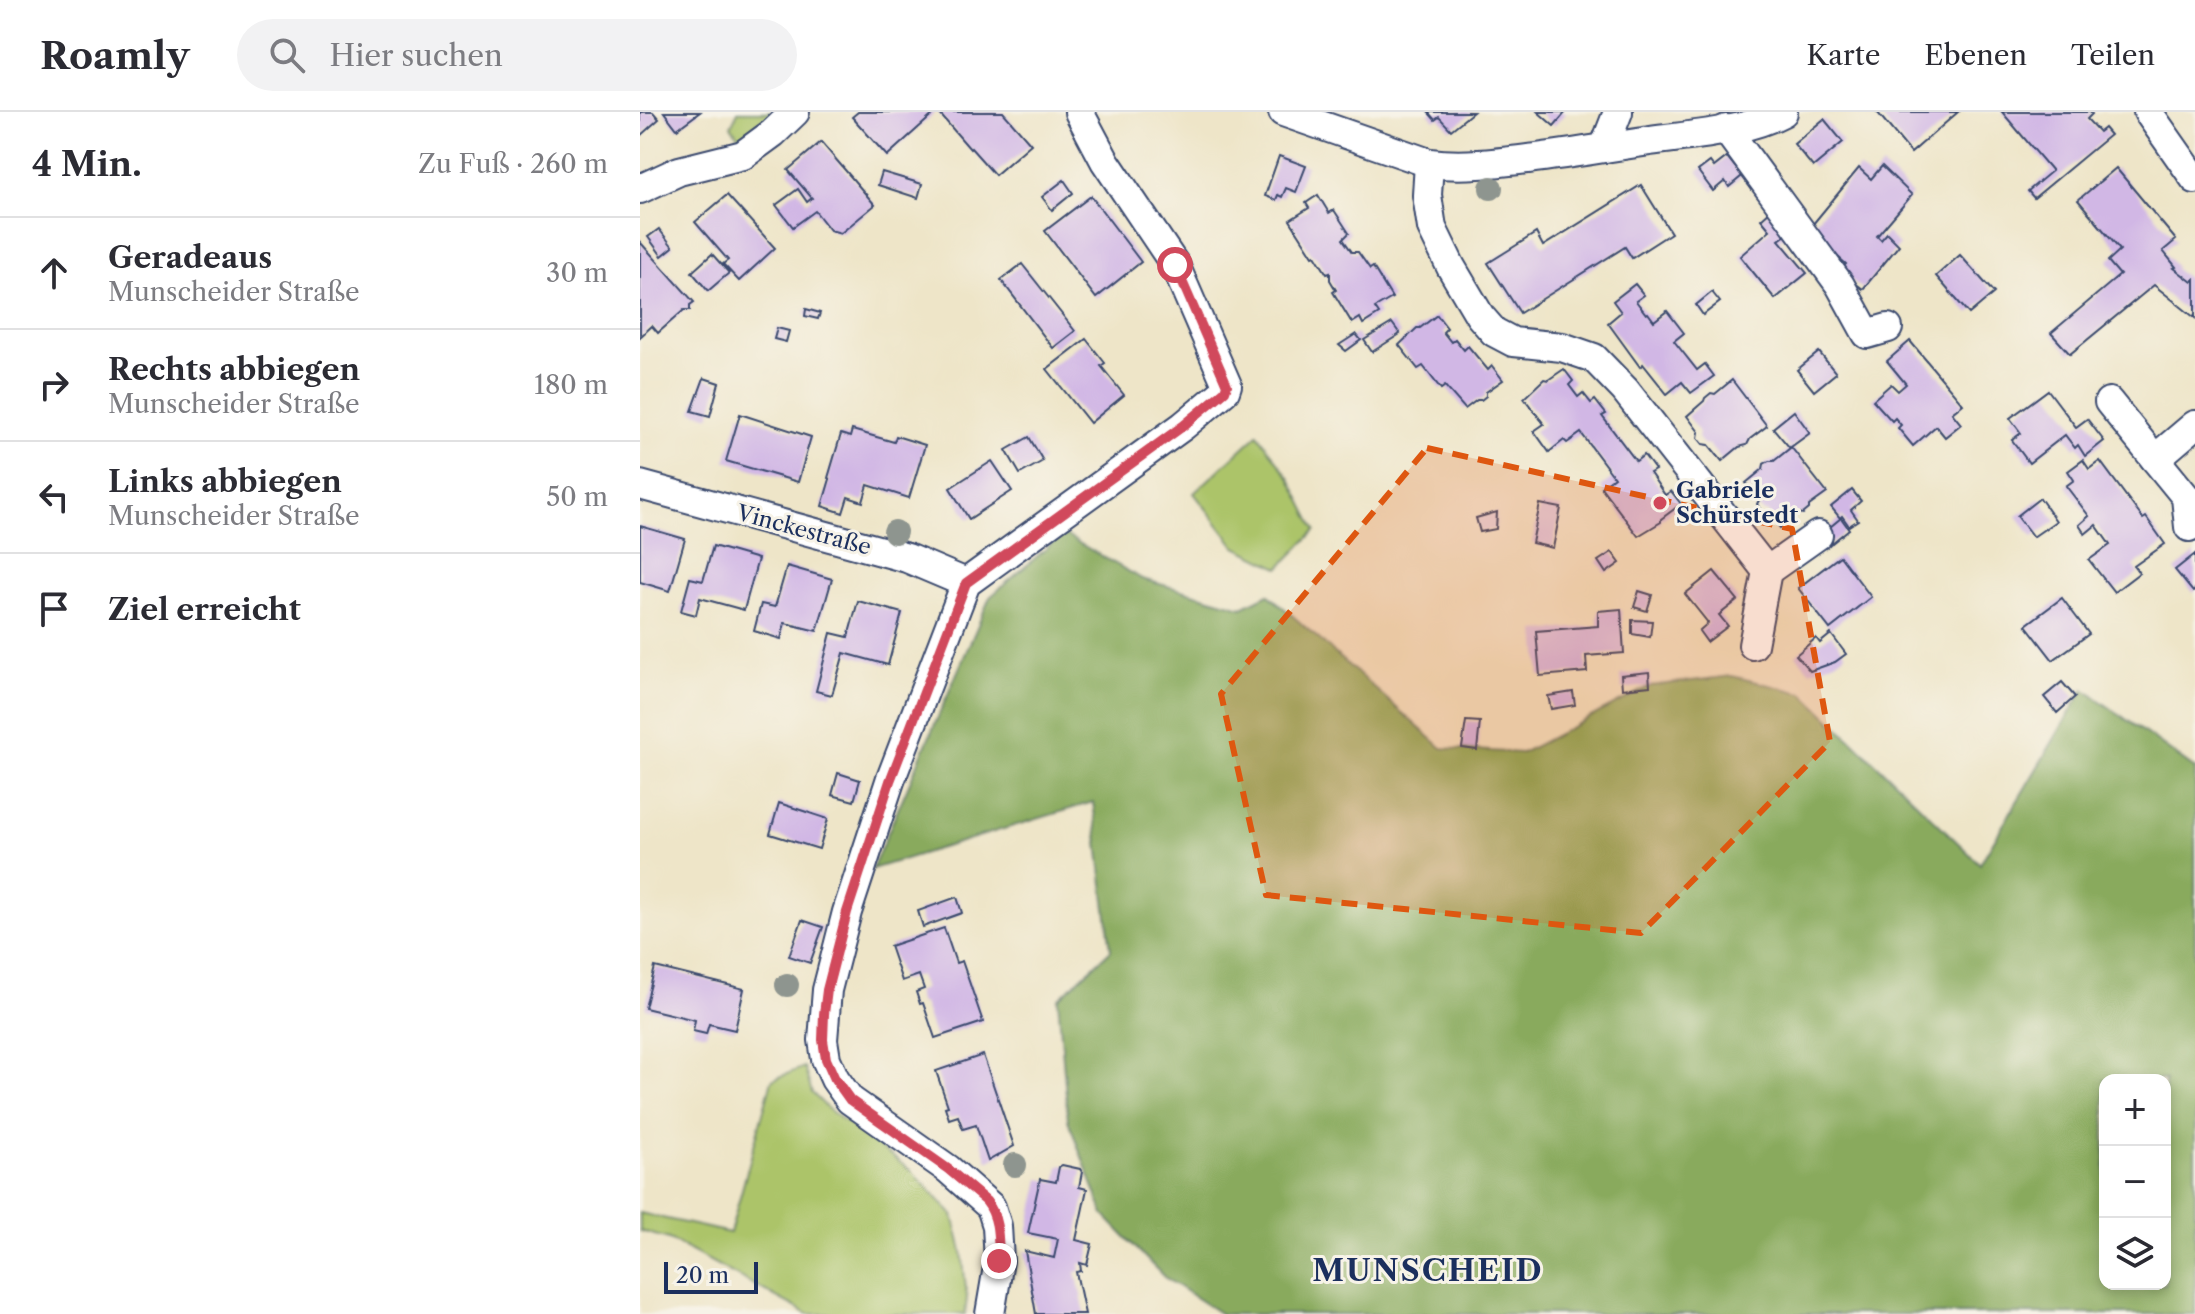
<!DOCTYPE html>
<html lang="de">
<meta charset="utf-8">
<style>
:root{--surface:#fff;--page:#f2f2f3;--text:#2b2b33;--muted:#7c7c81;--line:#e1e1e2}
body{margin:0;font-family:"Libre Caslon Text",serif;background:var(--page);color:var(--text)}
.controls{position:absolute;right:24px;bottom:24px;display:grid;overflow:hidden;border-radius:16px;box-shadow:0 4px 12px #0003}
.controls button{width:72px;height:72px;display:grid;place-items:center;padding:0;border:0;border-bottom:2px solid var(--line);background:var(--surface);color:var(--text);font:40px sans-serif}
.scale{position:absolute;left:24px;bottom:20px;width:94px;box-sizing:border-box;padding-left:8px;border:4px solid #1b2f5e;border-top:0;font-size:22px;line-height:28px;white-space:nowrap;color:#1b2f5e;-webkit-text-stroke:6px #f7f3e8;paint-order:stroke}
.stop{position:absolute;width:24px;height:24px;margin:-18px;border:6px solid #d1495b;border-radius:50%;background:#fff}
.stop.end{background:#d1495b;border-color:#fff;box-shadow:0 2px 8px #0008}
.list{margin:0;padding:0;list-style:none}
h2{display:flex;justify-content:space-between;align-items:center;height:104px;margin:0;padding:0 32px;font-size:34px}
h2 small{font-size:26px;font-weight:400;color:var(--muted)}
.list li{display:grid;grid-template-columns:52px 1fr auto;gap:24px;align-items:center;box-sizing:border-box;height:112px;padding:0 32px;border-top:2px solid var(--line)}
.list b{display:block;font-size:30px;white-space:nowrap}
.list p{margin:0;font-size:26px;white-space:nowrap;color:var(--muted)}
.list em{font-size:26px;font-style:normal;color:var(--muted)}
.icon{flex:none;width:44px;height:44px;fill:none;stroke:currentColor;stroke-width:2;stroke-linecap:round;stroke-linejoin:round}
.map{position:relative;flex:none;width:1555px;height:1202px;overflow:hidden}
header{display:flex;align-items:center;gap:48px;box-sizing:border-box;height:112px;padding:0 40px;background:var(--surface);border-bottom:2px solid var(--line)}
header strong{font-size:38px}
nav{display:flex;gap:44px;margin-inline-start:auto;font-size:28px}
.search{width:560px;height:72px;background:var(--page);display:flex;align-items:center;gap:20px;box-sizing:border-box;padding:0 28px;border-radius:44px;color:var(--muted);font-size:30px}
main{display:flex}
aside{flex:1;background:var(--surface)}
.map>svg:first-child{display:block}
</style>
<header>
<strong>Roamly</strong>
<div class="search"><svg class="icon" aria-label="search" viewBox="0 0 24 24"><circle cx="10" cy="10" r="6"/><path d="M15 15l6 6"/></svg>Hier suchen</div>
<nav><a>Karte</a><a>Ebenen</a><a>Teilen</a></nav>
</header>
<main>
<aside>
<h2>4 Min.<small>Zu Fuß · 260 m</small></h2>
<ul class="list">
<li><svg class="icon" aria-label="ahead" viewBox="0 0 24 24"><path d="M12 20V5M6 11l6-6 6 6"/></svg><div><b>Geradeaus</b><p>Munscheider Straße</p></div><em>30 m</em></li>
<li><svg class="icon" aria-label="right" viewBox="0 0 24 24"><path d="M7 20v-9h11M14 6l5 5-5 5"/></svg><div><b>Rechts abbiegen</b><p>Munscheider Straße</p></div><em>180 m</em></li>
<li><svg class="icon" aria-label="left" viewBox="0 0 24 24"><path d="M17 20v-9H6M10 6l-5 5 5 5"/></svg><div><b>Links abbiegen</b><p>Munscheider Straße</p></div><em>50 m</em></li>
<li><svg class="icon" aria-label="arrive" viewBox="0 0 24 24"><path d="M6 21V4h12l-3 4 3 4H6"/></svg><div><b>Ziel erreicht</b></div></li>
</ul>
</aside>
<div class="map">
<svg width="1555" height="1202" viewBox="0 0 1555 1202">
<rect width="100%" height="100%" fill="#f7f3e8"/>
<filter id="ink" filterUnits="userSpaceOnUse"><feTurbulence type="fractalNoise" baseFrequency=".0125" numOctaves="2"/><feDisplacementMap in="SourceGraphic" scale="16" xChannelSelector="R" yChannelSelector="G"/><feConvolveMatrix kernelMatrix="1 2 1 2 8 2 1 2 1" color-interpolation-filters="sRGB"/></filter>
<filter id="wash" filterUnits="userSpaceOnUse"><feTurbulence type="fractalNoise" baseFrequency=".006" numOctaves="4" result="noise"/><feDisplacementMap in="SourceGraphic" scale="32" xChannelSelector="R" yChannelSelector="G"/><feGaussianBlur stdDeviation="1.8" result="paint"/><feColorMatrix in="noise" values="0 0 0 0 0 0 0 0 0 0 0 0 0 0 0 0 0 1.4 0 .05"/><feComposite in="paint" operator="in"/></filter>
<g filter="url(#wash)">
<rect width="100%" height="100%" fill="#eee5c8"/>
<g fill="#acc469" stroke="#647a64" stroke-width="2">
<path d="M98 0H141L114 19 99 25 91 14Z"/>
<path d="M618 322 650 367 676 418 639 456 596 435 554 381Z"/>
<path d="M164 955 172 981 188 997 272 1059 313 1103 322 1139 327 1186 325 1202H168L29 1127 0 1119V1101L90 1121 132 968Z"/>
</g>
<path fill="#89aa5d" stroke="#526c5e" stroke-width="2" fill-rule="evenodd" d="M423 422 502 467 602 495 628 482 802 636 882 641 1010 574 1092 564 1163 581 1340 752 1444 577 1555 657V1202H581L524 1165 464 1103 428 1008 418 887 471 838 453 690 232 757 350 485ZM1465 968H1525V1172H1465Z"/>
<g id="blocks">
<g fill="#d1b7e5">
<path d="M0 0H13L19 7 0 24Z"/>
<path d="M24 0H60L37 17Z"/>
<path d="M218 0H296L247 44 212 5Z"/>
<path d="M298 0H363L391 32 355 63 331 36 330 37Z"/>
<path d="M788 0H833L811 18 799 5 795 8Z"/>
<path d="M898 0H926L914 14Z"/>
<path d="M1237 0H1318L1271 41Z"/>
<path d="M1362 0H1450L1452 2 1447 7 1459 20 1464 16 1470 23 1394 86 1388 79 1412 59Z"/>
<path d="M1184 7 1203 30 1173 55 1154 32Z"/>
<path d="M181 30 235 93 201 121 190 118 175 99 153 115 136 93 158 77 167 90 172 86 148 58Z"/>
<path d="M639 44 666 54 656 80 646 76 642 85 638 83 636 88 625 84Z"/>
<path d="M1087 45 1102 64 1089 75 1085 69 1073 79 1058 59 1070 50 1074 55Z"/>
<path d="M1242 54 1272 83 1237 124 1241 128 1247 121 1259 133 1223 177 1199 159 1206 152 1168 118 1219 56 1231 67Z"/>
<path d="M1476 56 1536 128 1523 139 1536 155 1534 156 1552 170 1555 167V206L1514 173 1430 242 1411 221 1480 163 1468 149 1480 138 1438 88Z"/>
<path d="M242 60 282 72 278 86 238 73Z"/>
<path d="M424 68 433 81 412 98 402 85Z"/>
<path d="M1001 73 1031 121 992 146 985 135 880 201 848 151 896 121 903 134Z"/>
<path d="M87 83 135 136 99 169 83 152 88 148 55 110Z"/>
<path d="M678 83 689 101 694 98 709 121 703 127 712 140H718L730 157 733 155 752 186 735 196 739 202 723 212 720 206 712 211 693 180 696 178 690 168V161L687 162 675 143 673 144 650 108 669 96 666 91Z"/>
<path d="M451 84 501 150 456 186 405 119Z"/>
<path d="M1131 98 1150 120 1139 128 1167 161 1135 187 1100 144 1130 118 1121 107Z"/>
<path d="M19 117 33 135 22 144 8 125Z"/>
<path d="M0 130 54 190 50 193V198H44L18 221 12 214 0 225Z"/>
<path d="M72 142 89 161 68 179 52 160Z"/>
<path d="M1320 143 1354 181 1329 202 1296 164Z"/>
<path d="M382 152 435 219 413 236 361 168Z"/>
<path d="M995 172 1004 183 996 189 1006 202 1008 201 1014 209 1027 199 1044 221 1034 229 1057 258 1065 252 1074 264 1051 281 1042 270 1027 282 1003 252 1000 255 968 211 981 200 973 189Z"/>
<path d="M1072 180 1080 190 1063 203 1056 193Z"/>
<path d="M166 197 180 201 178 207 165 204Z"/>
<path d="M797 203 807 216 803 220 811 230 815 227 824 238 828 234 848 258 852 254 863 268 846 280V284L841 288H837L825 297 805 274 801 277 783 254 778 257 759 233 777 216H780Z"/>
<path d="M752 211 760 222 732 240 724 228Z"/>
<path d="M137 216 149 219 146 230 134 227Z"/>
<path d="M716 222 721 228 706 239 699 233Z"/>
<path d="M446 227 465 251 461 254 484 283 450 311 407 257Z"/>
<path d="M1270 229 1323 292 1312 301 1321 312 1305 325 1296 314 1273 334 1258 316 1261 313 1255 306 1252 309 1233 288 1251 272 1258 279 1266 272 1247 249Z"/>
<path d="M1179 240 1196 261 1174 279 1157 258Z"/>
<path d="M924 257 933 269 929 273 938 285 943 281 951 291 955 288 966 302 962 304 996 349 1004 343 1015 358 1010 361 1025 383 1031 379 1041 392 1021 407V410L998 424 961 375 974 365 941 321 927 331 924 328 909 340 894 319 904 312 884 286 904 267 908 268Z"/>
<path d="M64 266 79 271 70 304 52 299Z"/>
<path d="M1092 268 1127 314 1110 327 1107 333 1099 335 1082 349 1069 333 1063 332 1058 326 1059 320 1047 304 1064 289 1065 286 1071 281 1075 282Z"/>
<path d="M1408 278 1436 315 1447 307 1464 329 1445 344 1438 333 1435 336 1425 323 1389 351 1372 328 1381 321 1370 306Z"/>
<path d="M1154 299 1170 321 1151 335 1187 381 1169 394V397L1163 402 1159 401 1140 416 1128 400H1123L1120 397 1117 392 1119 388 1106 371 1123 357 1124 352 1129 349H1134L1150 336 1133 316Z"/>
<path d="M100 302 171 325 158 370 86 349Z"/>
<path d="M212 318 254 330 256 324 285 333 269 386 228 373 223 390 208 385 203 401 182 394 190 367 188 366 201 322 210 325Z"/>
<path d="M389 325 403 349 380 362 366 338Z"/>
<path d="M1443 348 1449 357 1460 349 1503 407 1506 405 1525 432 1494 454 1499 461 1474 480 1449 448 1470 433 1456 413 1445 422 1439 413 1449 404 1426 374 1434 368 1428 359Z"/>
<path d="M352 349 372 379 329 407 310 376Z"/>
<path d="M1212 378 1221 389 1211 398 1218 408 1209 414 1202 404 1200 406 1191 395Z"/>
<path d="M1400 386 1416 409 1393 425 1377 404Z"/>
<path d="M900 392 921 396 913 436 892 431Z"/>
<path d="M857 400 856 417 840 420 836 406Z"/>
<path d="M1201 406 1209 417 1192 431 1184 420Z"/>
<path d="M0 414 45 427 30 479 0 470Z"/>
<path d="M73 434 118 447 104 498 60 486 56 503 41 499 50 466 63 469Z"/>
<path d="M972 440 980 451 966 461 958 449Z"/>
<path d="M1555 442V478L1553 480 1535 458Z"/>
<path d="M1200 444 1231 485 1190 517 1158 476Z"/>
<path d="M147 454 192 467 177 519 145 511 141 527 114 519 121 492 135 495Z"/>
<path d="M1074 459 1098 488 1079 503 1088 514 1067 530 1059 519 1068 511 1045 482Z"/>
<path d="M999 479 1012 483 1007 499 994 495Z"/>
<path d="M1422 486 1449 522 1413 548 1386 513Z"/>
<path d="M218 489 262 501 248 553 204 541 192 583 176 579 191 521 208 525Z"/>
<path d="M981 497 984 541 946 544 947 560 900 564 896 519 958 514V499Z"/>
<path d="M992 508 1012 509 1010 525 992 522Z"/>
<path d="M1191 522 1206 542 1195 550 1170 559 1156 543 1176 526 1180 531Z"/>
<path d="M1009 560 1010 574 982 577 981 563Z"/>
<path d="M1422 570 1435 585 1417 601 1404 585Z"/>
<path d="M933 580 935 593 911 597 908 584Z"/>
<path d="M826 609 840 610 837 638 822 636Z"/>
<path d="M198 661 220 668 214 689 192 683Z"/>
<path d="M139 691 188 707 179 737 130 722Z"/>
<path d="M317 785 322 801 283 815 278 799Z"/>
<path d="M162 808 183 815 170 851 149 844Z"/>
<path d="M304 816 316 851 322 849 343 910 295 926 283 891 280 892 276 880 284 877 279 863 262 869 250 834Z"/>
<path d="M15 855 104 877 95 918 69 912 66 922 53 919 55 908 5 896Z"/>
<path d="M343 943 374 1034 348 1049 336 1013 323 1017 318 1004 309 1007 305 995 308 994 296 959Z"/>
<path d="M422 1053 440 1057 442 1060 439 1075 447 1077 436 1128 452 1132 447 1153 440 1151 441 1159 436 1160 445 1202H396L385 1139 414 1146 418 1127 388 1121 400 1067 416 1070 419 1055Z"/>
</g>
</g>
</g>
<g filter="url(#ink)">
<use href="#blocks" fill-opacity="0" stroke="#3b4a6e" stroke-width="2"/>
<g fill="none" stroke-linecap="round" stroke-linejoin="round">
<defs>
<g id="minor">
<path d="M643 0 789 51C823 55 855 51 888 47 929 42 970 35 1010 29 1052 23 1105 20 1143 0"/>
<path d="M1508 0 1555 67"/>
<path d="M1086 17 1200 173 1227 222 1248 216"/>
<path d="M964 36 978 0"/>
<path d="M789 51 787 83 792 116 811 155 840 204 854 220 873 230 922 235 954 246 985 278 1127 459 1178 423"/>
<path d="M0 77 39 59 103 43 133 21 155 0"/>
<path d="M1469 290 1515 347"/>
<path d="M0 373 267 446 326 471"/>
<path d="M1549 415 1546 385 1515 347 1555 313"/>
<path d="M1113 533 1127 459"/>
<path d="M350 1202 359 1149 357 1114 351 1095 308 1057 210 988 195 967 186 947 183 928 187 878 207 800 250 669 326 471 543 314 585 279 587 273 535 153 465 49 439 0"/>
</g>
</defs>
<use href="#minor" stroke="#3b4a6e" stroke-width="32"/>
<use href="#minor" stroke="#fff" stroke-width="28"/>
</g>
<g fill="#8e958f">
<circle cx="851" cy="76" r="12"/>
<circle cx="255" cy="420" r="12"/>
<circle cx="147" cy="873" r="12"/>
<circle cx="375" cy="1053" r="12"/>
</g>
</g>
<g fill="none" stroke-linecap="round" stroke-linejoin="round" filter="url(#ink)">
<path stroke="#d1495b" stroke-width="10" d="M359 1149C358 1129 360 1106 346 1089L308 1057 210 988 195 967 186 947 183 928 184 902 187 878 207 800 250 669 326 471 543 314 585 279 587 273 535 153"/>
</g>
<path fill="#de5710" fill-opacity="0.2" stroke="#de5710" stroke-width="6" stroke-dasharray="16 10" stroke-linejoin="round" d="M787 336 1152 417 1190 630 1001 821 626 783 581 582Z"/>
<circle fill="#d1495b" stroke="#f7f3e8" stroke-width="3" cx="1020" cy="391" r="8"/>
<g text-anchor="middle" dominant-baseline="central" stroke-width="6" stroke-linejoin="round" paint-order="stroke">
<g font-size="22" font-weight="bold" fill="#1b2f5e" stroke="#f7f3e8" text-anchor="start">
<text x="1036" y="378">Gabriele<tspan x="1036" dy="25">Schürstedt</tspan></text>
</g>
<g font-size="22" fill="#1b2f5e" stroke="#f7f3e8">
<text transform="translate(164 418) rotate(15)">Vinckestraße</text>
</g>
<g font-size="30" font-weight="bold" letter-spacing="2" fill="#1b2f5e" stroke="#f7f3e8">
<text x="788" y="1158">MUNSCHEID</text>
</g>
</g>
</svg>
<div class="controls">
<button>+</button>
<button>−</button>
<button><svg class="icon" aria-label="layers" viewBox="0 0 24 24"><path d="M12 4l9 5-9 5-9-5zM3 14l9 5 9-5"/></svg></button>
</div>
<div class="scale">20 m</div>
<div class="stop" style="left:535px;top:153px"></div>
<div class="stop end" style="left:359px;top:1149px"></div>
</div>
</main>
